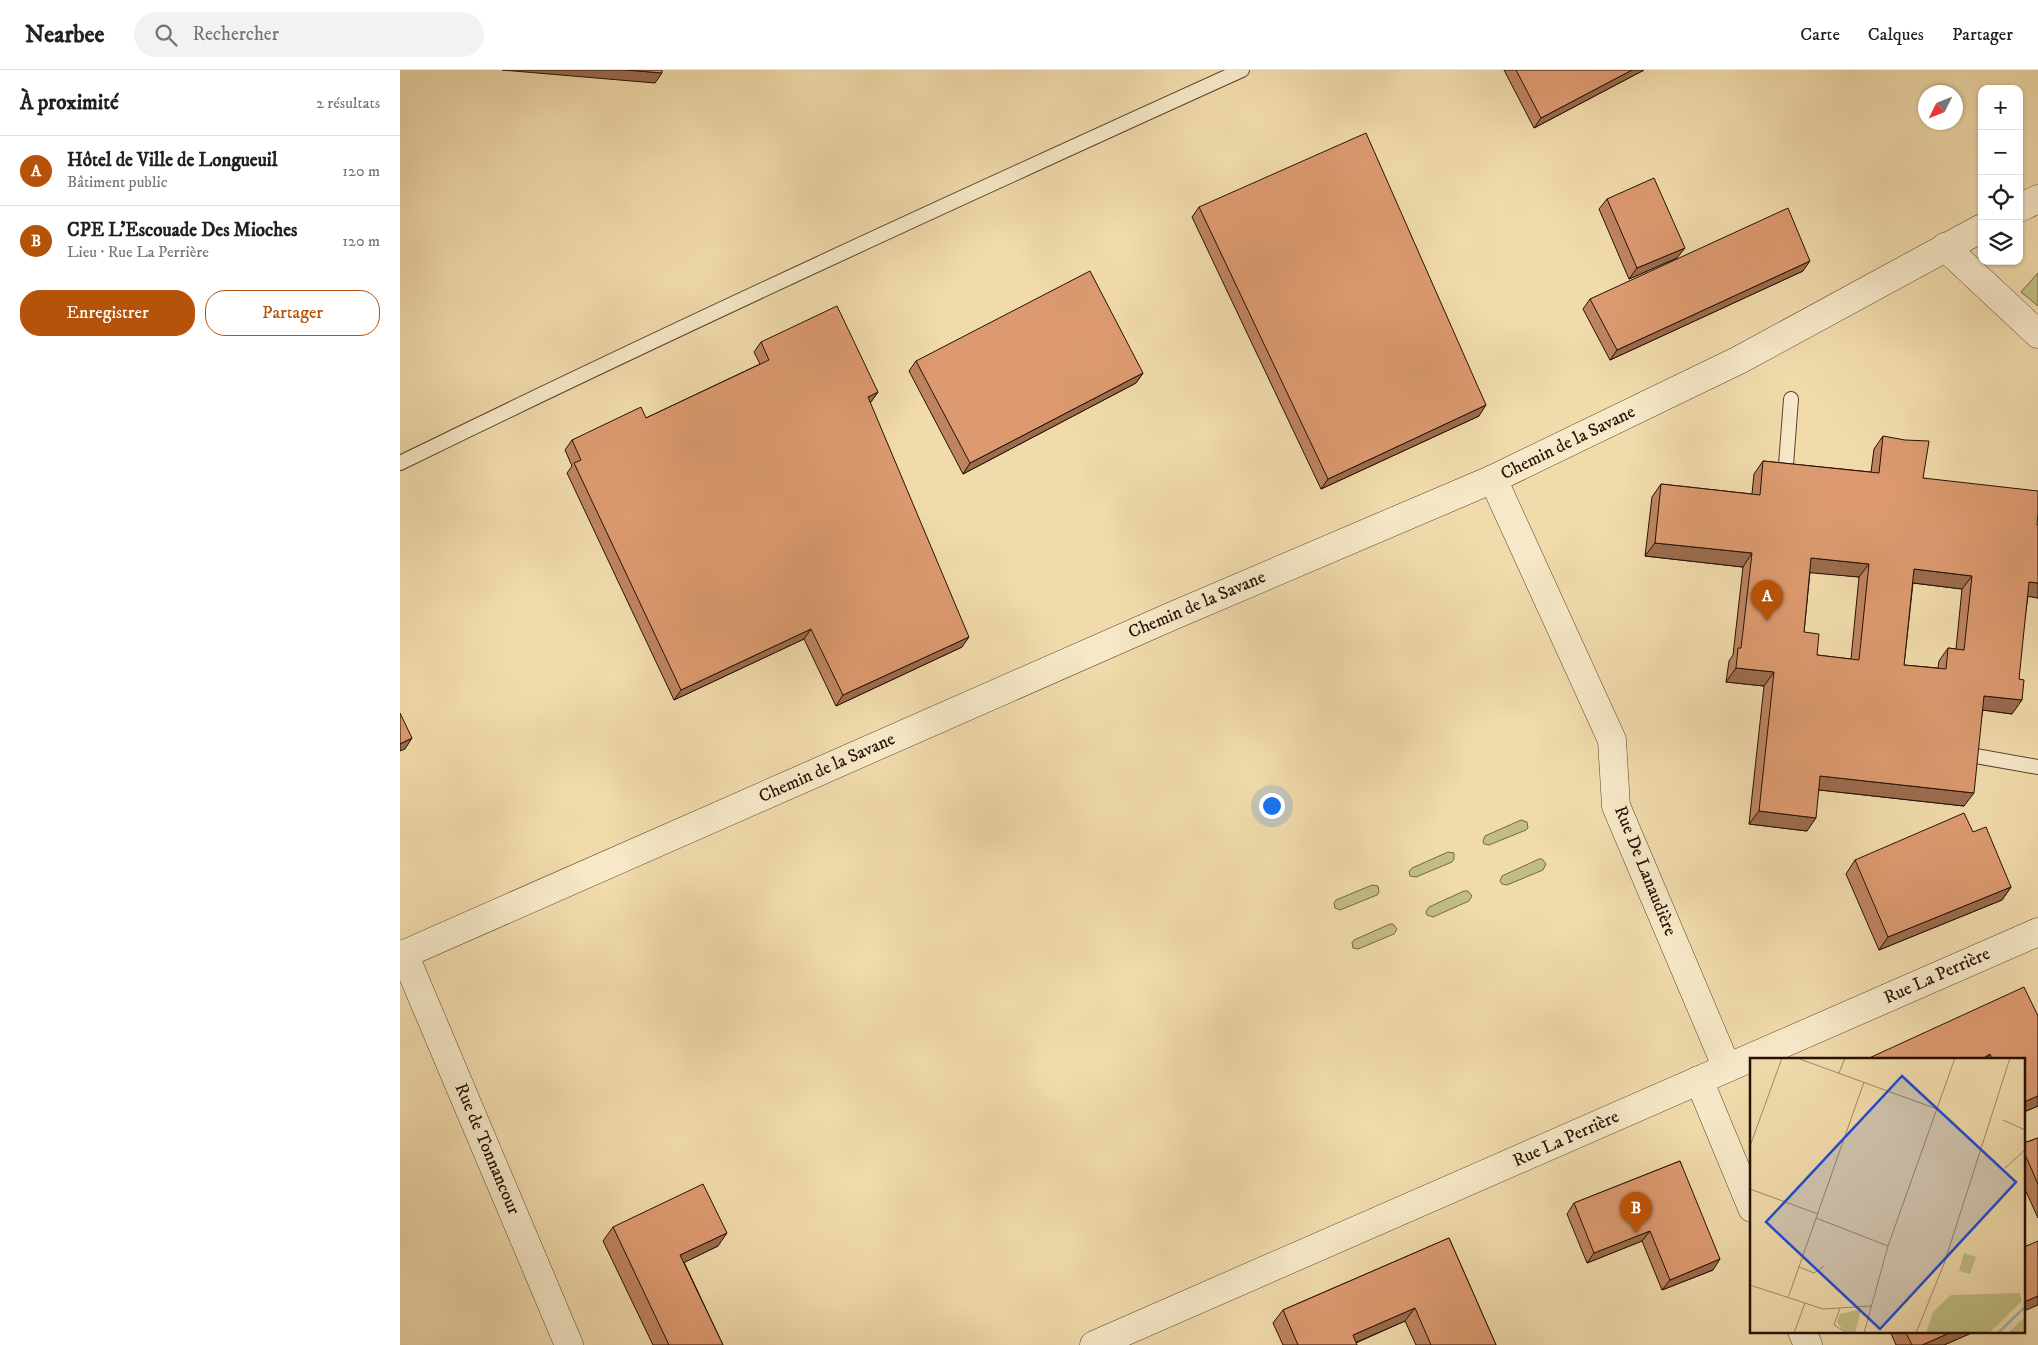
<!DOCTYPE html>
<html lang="fr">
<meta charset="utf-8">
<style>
:root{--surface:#fff;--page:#f2f2f2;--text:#202124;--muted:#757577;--line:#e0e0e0;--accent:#b45309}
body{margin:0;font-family:"IM FELL DW Pica",serif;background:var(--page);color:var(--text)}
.controls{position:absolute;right:15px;top:15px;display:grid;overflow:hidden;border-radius:10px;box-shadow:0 1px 4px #0004}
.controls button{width:45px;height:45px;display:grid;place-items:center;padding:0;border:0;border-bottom:1px solid var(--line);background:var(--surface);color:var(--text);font:25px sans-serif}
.compass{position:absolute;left:1518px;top:15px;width:45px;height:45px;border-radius:50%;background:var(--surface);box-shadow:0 1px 4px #0004;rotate:227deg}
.you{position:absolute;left:871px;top:735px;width:18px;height:18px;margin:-12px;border:4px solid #fff;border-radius:50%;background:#1a73e8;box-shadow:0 0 0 8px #1a73e833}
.badge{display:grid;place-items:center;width:32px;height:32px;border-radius:50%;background:var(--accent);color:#fff;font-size:16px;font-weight:700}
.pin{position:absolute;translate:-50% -41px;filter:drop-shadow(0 1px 2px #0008)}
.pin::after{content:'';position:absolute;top:26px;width:18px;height:15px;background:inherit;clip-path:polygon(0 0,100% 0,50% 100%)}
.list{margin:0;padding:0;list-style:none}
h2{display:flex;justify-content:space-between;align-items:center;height:65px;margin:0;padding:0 20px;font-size:21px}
h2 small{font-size:16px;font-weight:400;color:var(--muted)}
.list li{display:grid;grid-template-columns:32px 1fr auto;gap:15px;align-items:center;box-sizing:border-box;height:70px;padding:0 20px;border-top:1px solid var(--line)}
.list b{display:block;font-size:19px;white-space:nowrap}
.list p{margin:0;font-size:16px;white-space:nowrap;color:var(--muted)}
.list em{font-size:16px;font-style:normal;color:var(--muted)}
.actions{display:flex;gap:10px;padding:15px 20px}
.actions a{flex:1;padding:11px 0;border:1px solid var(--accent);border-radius:20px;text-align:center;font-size:18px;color:var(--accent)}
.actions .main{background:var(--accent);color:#fff}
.icon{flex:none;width:28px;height:28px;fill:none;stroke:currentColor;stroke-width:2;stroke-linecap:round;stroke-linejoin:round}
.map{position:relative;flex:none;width:1638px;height:1275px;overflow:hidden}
header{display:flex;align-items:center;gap:30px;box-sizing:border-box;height:70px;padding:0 25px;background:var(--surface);border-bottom:1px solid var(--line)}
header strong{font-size:24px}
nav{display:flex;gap:28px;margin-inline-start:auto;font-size:18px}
.search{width:350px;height:45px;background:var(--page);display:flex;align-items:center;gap:12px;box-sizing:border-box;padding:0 18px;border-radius:28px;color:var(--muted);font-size:19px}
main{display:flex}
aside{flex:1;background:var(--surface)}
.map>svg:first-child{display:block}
</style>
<header>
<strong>Nearbee</strong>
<div class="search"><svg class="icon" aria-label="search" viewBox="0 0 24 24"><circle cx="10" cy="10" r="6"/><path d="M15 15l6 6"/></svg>Rechercher</div>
<nav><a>Carte</a><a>Calques</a><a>Partager</a></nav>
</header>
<main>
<aside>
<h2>À proximité<small>2 résultats</small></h2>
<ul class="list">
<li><span class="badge">A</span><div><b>Hôtel de Ville de Longueuil</b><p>Bâtiment public</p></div><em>120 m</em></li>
<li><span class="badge">B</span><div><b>CPE L'Escouade Des Mioches</b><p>Lieu · Rue La Perrière</p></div><em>120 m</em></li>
</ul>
<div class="actions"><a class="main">Enregistrer</a><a>Partager</a></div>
</aside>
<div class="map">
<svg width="1638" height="1275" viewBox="0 0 1638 1275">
<rect width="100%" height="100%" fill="#f1dbab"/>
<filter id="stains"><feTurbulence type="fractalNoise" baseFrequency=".004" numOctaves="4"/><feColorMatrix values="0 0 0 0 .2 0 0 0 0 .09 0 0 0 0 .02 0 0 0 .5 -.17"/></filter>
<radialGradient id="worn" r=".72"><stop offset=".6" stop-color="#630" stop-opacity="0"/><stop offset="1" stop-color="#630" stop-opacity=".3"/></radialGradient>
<g fill="#c1be84" stroke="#746744">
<path d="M1638 203V236L1621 222Z"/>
<path d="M1121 750 1127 752 1128 758 1126 760 1089 775 1084 774 1083 771 1085 766Z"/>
<path d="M1048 782 1054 783V789L1052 792 1016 807 1010 806 1009 801 1012 798Z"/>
<path d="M1139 789H1142L1146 794 1143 800 1107 815 1102 814 1100 811 1102 806Z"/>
<path d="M972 815 978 816 979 822 977 825 940 840 935 838 934 833 936 830Z"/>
<path d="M1064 821H1068L1072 826 1069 831 1033 847 1027 845 1026 842 1029 837Z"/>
<path d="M990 854H993L997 859 994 864 958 879 953 878 952 873 954 870Z"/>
</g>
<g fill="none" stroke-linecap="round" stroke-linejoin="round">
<defs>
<g id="service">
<path d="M0 393C278 257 560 128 842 0"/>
<path d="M1386 395 1391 329"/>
<path d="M1570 685 1638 697"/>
</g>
<g id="minor">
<path d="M1545 177 1638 264"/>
<path d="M1093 409 1212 670 1216 736 1327 998"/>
<path d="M4 884 169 1275"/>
<path d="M1299 1010 1352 1138"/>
<path d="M1402 1261 1408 1275"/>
<path d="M694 1275 1638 862"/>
</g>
<g id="tertiary">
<path d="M1619 138 1638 129"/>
<path d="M0 886 770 547 1093 409 1339 290 1582 158"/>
</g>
</defs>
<use href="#service" stroke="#5a432e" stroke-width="16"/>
<use href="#minor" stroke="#5a432e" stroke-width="29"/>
<use href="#tertiary" stroke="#5a432e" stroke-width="29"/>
<use href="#service" stroke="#f6e8c8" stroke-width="14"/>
<use href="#minor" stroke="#f6e8c8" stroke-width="28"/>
<use href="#tertiary" stroke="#f6e8c8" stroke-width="28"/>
</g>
<g fill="#be8460" stroke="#271004" fill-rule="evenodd">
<path d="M1104 0H1244L1134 58Z"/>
<path d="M1207 129 1277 188 1229 209 1199 139Z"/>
<path d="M799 137 1079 346 921 419 792 147Z"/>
<path d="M1403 201 1210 290 1183 239 1190 229Z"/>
<path d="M361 272 478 322 470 333 562 577 436 636 404 569 274 630 167 403 172 396 165 380 172 370 246 348 360 294 354 282Z"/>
<path d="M516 291 743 303 736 313 563 404 509 301Z"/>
<path d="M1483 366 1523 408 1638 455V528L1628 526 1612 644 1583 640 1564 736 1419 720 1407 761 1349 754 1364 616 1326 612 1329 591 1333 585 1343 497 1245 486 1252 427 1261 414 1352 424 1354 404 1363 391 1471 402 1474 379ZM1410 502 1459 507 1451 589 1417 585 1404 562ZM1513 513 1562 519 1556 579 1548 578 1539 591 1538 598 1504 595Z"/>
<path d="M1573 762 1611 817 1602 830 1479 880 1446 804 1455 790Z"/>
<path d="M1638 946V1036L1624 1042V989H1467Z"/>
<path d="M1638 1068V1148L1624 1117V1073Z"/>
<path d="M1280 1091 1313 1200 1262 1220 1242 1171 1187 1193 1167 1144 1174 1133Z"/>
<path d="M213 1157 318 1176 284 1192 323 1275H253L203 1171Z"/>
<path d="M1049 1168 1096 1275H1016L1005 1251 956 1273 957 1275H883L873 1253 883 1240Z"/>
<path d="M1490 1261H1576L1544 1275H1496Z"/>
</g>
<g fill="#9b6c4e" stroke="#271004">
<path d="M102 0H227L262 3 255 13Z"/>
<path d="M1232 0H1244L1134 58 1141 48Z"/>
<path d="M1285 178 1277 188 1229 209 1237 198Z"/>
<path d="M1410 191 1403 201 1210 290 1217 280Z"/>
<path d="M743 303 736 313 563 404 570 393Z"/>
<path d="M478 322 471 332 460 337 468 327Z"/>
<path d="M1086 335 1079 346 921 419 928 409Z"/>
<path d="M1255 473 1352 483 1343 497 1245 486Z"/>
<path d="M1411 488 1469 494 1459 507 1402 502Z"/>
<path d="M1514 499 1572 506 1562 519 1505 512Z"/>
<path d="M1629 512 1638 513V528L1620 525Z"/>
<path d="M411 559 404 569 274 630 281 620Z"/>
<path d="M569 567 562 577 436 636 443 625Z"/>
<path d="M1336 598 1374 602 1364 616 1326 612Z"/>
<path d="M1584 626 1622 630 1612 644 1575 639Z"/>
<path d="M12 668 5 679 0 681V674Z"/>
<path d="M1420 706 1574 723 1564 736 1411 719Z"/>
<path d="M1359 741 1416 748 1407 761 1349 754Z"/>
<path d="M1611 817 1602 830 1479 880 1488 867Z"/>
<path d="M1590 984 1587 989H1582Z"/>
<path d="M1638 1026V1036L1624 1042V1032Z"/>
<path d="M1250 1161 1242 1171 1187 1193 1194 1183Z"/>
<path d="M327 1163 318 1176 271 1199 280 1185Z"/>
<path d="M1320 1189 1313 1200 1262 1220 1270 1210Z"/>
<path d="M1638 1226V1235L1624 1241V1232Z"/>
<path d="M1015 1238 1005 1251 950 1275 953 1265Z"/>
<path d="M1554 1261H1576L1544 1275H1522Z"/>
</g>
<g fill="#dd9a70" stroke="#271004" fill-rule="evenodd">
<path d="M227 0H262V3Z"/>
<path d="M1116 0H1232L1141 48Z"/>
<path d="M966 63 1086 335 928 409 799 137Z"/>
<path d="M1254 108 1285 178 1237 198 1207 129Z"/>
<path d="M1388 138 1410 191 1217 280 1190 229Z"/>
<path d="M690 201 743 303 570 393 516 291Z"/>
<path d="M437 236 478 322 468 327 569 567 443 625 411 559 281 620 174 393 181 390 172 370 241 337 246 348 369 290 361 272Z"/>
<path d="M1483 366 1505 370 1529 371 1523 408 1638 421V442L1637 455H1638V513L1629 512 1619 609 1624 610 1622 630 1584 626 1574 723 1420 706 1416 748 1359 741 1374 602 1336 598 1338 578H1341L1352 483 1255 473 1261 414 1360 425 1363 391 1479 403ZM1411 488 1469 494 1459 590 1417 585 1419 564 1404 562ZM1514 499 1572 506 1564 580 1548 578 1546 599 1504 595Z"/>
<path d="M0 643 12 668 0 674Z"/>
<path d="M1564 743 1573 762 1586 757 1611 817 1488 867 1455 790Z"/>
<path d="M1624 917 1638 946V1026L1624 1032V989H1592L1590 984 1582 989H1467Z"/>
<path d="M1638 1068V1114L1624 1082V1073Z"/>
<path d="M1280 1091 1320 1189 1270 1210 1250 1161 1194 1183 1174 1133Z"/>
<path d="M303 1114 327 1163 280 1185 323 1275H269L213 1157Z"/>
<path d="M1049 1168 1096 1275H1031L1015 1238 953 1265 957 1275H898L883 1240Z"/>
<path d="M1638 1171V1226L1624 1232V1177Z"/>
<path d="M1505 1261H1554L1522 1275H1512Z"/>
</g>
<g text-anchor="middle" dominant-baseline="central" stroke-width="4.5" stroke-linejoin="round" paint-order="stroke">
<g font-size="18" fill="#271004" stroke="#f6e8c8">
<text transform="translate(1168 373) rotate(-26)">Chemin de la Savane</text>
<text transform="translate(797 535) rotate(-23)">Chemin de la Savane</text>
<text transform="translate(427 698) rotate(-24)">Chemin de la Savane</text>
<text transform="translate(1245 801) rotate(68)">Rue De Lanaudière</text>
<text transform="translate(1537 906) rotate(-24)">Rue La Perrière</text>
<text transform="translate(1166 1069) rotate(-24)">Rue La Perrière</text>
<text transform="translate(87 1079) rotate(67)">Rue de Tonnancour</text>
</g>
</g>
<g transform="translate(1350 988)">
<rect width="275" height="275" fill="#f1dbab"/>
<path d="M214 195 226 199 220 216 209 213ZM270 235 272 243 239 275H176L183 254 201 237ZM111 251 105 275H95L87 264 90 256ZM275 259V275H258Z" fill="#c1be84"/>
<path fill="none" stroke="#9bbbaa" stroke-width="2.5" d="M248 275 275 249"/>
<path fill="none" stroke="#a08a68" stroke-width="1" d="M47 0 187 51M89 15 95 0M253 62 275 72M0 88 32 0M255 110 275 92M0 131 68 156M66 160 138 188M49 209 64 215 74 208M0 227 73 251 121 248M38 240 114 24M90 250 84 267 94 273M44 275 55 245M114 275 138 188 205 0M166 275 194 206 260 0"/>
<path fill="#1d4ed8" fill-opacity="0.15" stroke="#1d4ed8" stroke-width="2.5" d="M152 18 266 124 130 271 16 164Z"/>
<rect width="275" height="275" fill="none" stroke="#271004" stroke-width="2.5"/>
</g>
<rect width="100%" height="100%" filter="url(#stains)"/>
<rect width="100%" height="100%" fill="url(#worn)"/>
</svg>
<div class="controls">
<button>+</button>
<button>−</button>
<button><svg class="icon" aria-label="locate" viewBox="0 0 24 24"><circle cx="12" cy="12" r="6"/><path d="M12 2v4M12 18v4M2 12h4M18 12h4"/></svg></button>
<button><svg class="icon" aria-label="layers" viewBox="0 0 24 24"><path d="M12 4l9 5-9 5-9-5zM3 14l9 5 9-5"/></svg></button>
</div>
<svg class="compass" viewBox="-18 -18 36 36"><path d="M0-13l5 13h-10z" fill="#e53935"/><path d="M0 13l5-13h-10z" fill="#757577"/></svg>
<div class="you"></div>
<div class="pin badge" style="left:1367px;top:551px">A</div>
<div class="pin badge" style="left:1236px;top:1163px">B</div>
</div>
</main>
